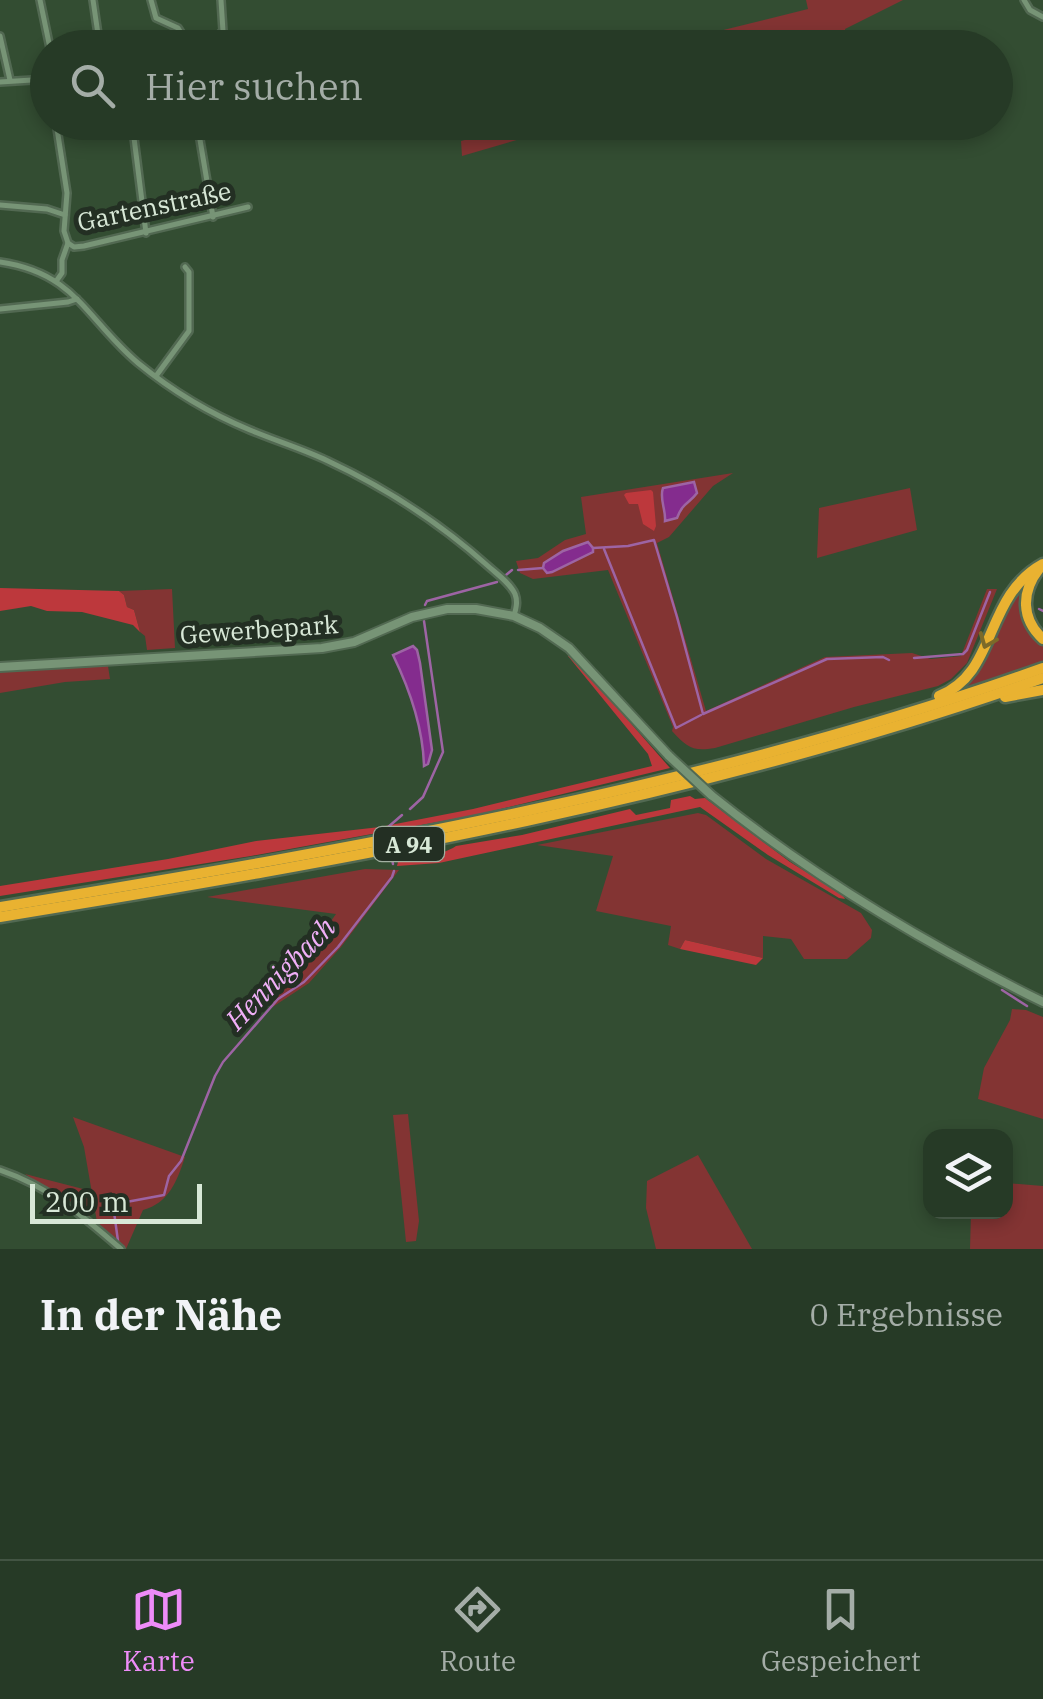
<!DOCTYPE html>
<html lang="de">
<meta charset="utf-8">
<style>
:root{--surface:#263a26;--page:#2e412e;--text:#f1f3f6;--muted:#a4ada7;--line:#425443;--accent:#ee8cf8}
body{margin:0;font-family:"IBM Plex Serif",serif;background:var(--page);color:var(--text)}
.controls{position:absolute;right:30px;bottom:30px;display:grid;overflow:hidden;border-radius:20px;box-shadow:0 5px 15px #0003}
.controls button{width:90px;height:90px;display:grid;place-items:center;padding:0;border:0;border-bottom:2px solid var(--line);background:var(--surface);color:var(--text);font:50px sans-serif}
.scale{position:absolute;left:30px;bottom:25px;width:172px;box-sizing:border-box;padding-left:10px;border:5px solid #d8e8d7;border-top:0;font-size:28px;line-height:35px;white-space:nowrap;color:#d8e8d7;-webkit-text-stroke:8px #232f23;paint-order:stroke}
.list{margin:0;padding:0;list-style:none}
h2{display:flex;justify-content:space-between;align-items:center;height:130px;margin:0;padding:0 40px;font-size:42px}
h2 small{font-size:32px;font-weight:400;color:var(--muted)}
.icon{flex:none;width:55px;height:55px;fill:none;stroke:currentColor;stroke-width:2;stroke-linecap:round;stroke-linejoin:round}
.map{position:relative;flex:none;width:1043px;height:1249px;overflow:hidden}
.search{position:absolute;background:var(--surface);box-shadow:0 5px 15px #0003;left:30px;right:30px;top:30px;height:110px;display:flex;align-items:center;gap:25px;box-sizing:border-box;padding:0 35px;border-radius:55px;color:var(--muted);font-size:38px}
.sheet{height:310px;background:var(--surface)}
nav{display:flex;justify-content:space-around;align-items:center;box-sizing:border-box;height:140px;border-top:2px solid var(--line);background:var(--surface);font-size:28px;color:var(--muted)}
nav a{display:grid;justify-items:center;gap:5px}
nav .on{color:var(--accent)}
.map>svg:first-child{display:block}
</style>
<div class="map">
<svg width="1043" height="1249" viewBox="0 0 1043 1249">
<rect width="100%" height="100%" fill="#334d32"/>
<g fill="#833433">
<path d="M806 0H903L845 29 846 35 804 47H637L701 30 703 35 808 9Z"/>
<path d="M507 123H575L462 156 461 141 507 128Z"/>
<path d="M733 473 713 486 669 537 657 543 706 711 825 657 912 653 931 659 961 656 987 589H997L967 663 951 679 938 686 854 707 715 748C692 752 687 747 672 731L673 727 608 570 533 579 520 573 516 561 538 558 565 540 586 534 581 497Z"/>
<path d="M910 488 917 530 817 558 819 508Z"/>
<path d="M1026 579 1024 597 1043 643V663L954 693C993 665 984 649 1003 612 1009 601 1018 590 1026 579Z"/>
<path d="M172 589 175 648 147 650 145 636 140 632 134 610 127 607 124 595 119 591Z"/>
<path d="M105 664 108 666 110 679 65 682 0 693V672Z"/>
<path d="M698 813 706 815 766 859 861 913 872 930 871 938 847 959H804L791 939 763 936V958L685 940 680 949 668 945 671 926 596 911 613 856 537 845Z"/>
<path d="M365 869 399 870 341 947 309 983 268 1010 336 914 207 897Z"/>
<path d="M1012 1009 1026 1010 1043 1017V1119L978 1099 984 1068 1010 1020Z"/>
<path d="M408 1114 419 1221 416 1241 406 1242 393 1115Z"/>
<path d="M73 1117 185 1157C177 1181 169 1203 143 1210L126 1249 97 1222 84 1147Z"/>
<path d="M698 1155 752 1249H656L646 1208 647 1181Z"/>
<path d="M25 1174 87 1190 90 1217Z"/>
<path d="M1006 1183 1043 1186V1249H970L971 1212H1006Z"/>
</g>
<g fill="#bd383c">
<path d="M651 490 653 492 656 526 654 531 643 524 638 504H629L624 495 626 493Z"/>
<path d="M0 588 119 591 124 595 127 607 134 610 140 632 133 625 82 612 47 611 31 606 0 611Z"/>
<path d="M570 654 670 768 476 815 251 856 0 896V886L168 859 256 841 380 827 473 809 652 766 648 754 568 656Z"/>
<path d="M690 796 695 799 705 798 790 862 842 894 845 899 839 898 768 855 700 807 439 863 397 866 398 862C416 855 440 857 456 846L522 835 630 809 636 815 670 808 671 800Z"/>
<path d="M685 940 763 958 756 965 680 949Z"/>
</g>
<g fill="#842c8e" stroke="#9d64a4" stroke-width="2.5">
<path d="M694 482 697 493C689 504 683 502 677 518L665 521C666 509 659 499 663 488Z"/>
<path d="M588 542 593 548V552L552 572 547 573 543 568 544 563 563 551Z"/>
<path d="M413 646 417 650 420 663 432 750 428 764 424 766C423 727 410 690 393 655Z"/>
</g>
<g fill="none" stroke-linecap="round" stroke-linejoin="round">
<g stroke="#9d64a4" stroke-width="2.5">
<path d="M593 548 628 546 654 540 677 617 703 714 827 659 883 657 889 660"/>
<path d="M604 549 676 728 701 715"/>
<path d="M518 570 543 568"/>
<path d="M506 575 512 570"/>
<path d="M425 605 427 601 497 582"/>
<path d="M1039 609 1043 611"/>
<path d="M914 658 963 654 967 650 990 592"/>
<path d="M410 809 423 797 443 752 424 621"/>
<path d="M387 828 402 815"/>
<path d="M392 859 393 864"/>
<path d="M1002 990 1027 1006"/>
<path d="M118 1241 114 1212 121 1203 164 1195 169 1176 181 1161 215 1076 223 1062 278 999 304 982 338 947 392 877 394 871"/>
<path d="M115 1249V1248"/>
</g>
<defs>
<g id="street">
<path d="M40 0 50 48"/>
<path d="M93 0 100 48"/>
<path d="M151 0 156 18 178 28 187 42V48"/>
<path d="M1024 0 1030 10 1043 17"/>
<path d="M0 36 10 80"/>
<path d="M187 42 214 39 223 31 221 0"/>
<path d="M0 82 48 79"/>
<path d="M56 122 67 193 64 231 68 243 62 260V273L57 280"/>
<path d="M132 122 146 233"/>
<path d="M197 122 213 217"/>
<path d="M0 205 47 209 65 215"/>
<path d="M68 243 74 247 84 246 248 207"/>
<path d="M0 262C76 273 86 319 138 363 171 390 211 414 250 430 276 441 303 449 328 461 386 488 441 524 488 566 497 574 510 583 515 594 518 602 516 608 514 616"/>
<path d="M0 309 68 302 77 299"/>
<path d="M156 376 189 331V272L185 267"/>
<path d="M0 1170C48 1186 83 1216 121 1249"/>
</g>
<g id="secondary">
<path d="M0 667 322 648 354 642 412 617 447 609H476L514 616 540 628 569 648 669 756"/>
<path d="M711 795C813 877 926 944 1043 1002"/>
</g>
<g id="highway">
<path d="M1039 569C1021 592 1021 619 1043 639"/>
<path d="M939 696C998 673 983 597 1043 564"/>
<path d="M1005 697 1043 690"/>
<path d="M0 907C351 849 707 788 1043 668"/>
<path d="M0 917C350 860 708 797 1043 678"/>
</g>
</defs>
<use href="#street" stroke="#526952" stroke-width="10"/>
<use href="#secondary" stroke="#526952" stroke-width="12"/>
<use href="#highway" stroke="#526952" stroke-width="15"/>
<use href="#street" stroke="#779476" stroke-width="5"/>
<use href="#secondary" stroke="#779476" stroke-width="8"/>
<use href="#highway" stroke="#e9b231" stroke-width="10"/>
<defs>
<path id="secondary-bridge" d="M669 756 711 795"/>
</defs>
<use href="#secondary-bridge" stroke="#526952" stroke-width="12" stroke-linecap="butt"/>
<use href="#secondary-bridge" stroke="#779476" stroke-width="8"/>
</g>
<defs><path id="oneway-chevron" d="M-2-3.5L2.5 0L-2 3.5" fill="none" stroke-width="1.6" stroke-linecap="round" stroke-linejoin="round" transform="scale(2.5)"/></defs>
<use stroke="#7c6a29" href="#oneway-chevron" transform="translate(987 641) rotate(112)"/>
<g text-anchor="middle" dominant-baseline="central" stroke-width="10" stroke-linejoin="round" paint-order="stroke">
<rect fill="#232f23" stroke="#a2b0a1" stroke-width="2.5" x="374" y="827" width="70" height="34" rx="8"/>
<g font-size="22" font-weight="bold" fill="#d8e8d7">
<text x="409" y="844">A 94</text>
</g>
<g font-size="25" fill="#d8e8d7" stroke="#232f23">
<text transform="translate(154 206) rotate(-12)">Gartenstraße</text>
<text transform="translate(259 629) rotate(-4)">Gewerbepark</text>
</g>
<g font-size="28" font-style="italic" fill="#f0aff7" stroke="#232f23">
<text transform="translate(280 973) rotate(-46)">Hennigbach</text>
</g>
</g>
</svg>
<div class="controls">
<button><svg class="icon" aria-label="layers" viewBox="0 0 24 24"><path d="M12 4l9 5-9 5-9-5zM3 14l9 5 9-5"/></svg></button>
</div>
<div class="scale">200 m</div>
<div class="search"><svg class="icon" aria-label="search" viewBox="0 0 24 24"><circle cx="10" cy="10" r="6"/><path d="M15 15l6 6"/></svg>Hier suchen</div>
</div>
<section class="sheet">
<h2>In der Nähe<small>0 Ergebnisse</small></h2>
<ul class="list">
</ul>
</section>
<nav>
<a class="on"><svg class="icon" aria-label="map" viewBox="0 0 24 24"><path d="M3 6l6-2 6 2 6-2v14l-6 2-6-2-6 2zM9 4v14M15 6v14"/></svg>Karte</a>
<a><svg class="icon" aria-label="directions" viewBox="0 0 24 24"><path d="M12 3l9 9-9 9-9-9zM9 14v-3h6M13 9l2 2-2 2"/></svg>Route</a>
<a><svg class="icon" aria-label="saved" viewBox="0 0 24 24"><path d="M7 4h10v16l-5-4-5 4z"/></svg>Gespeichert</a>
</nav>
